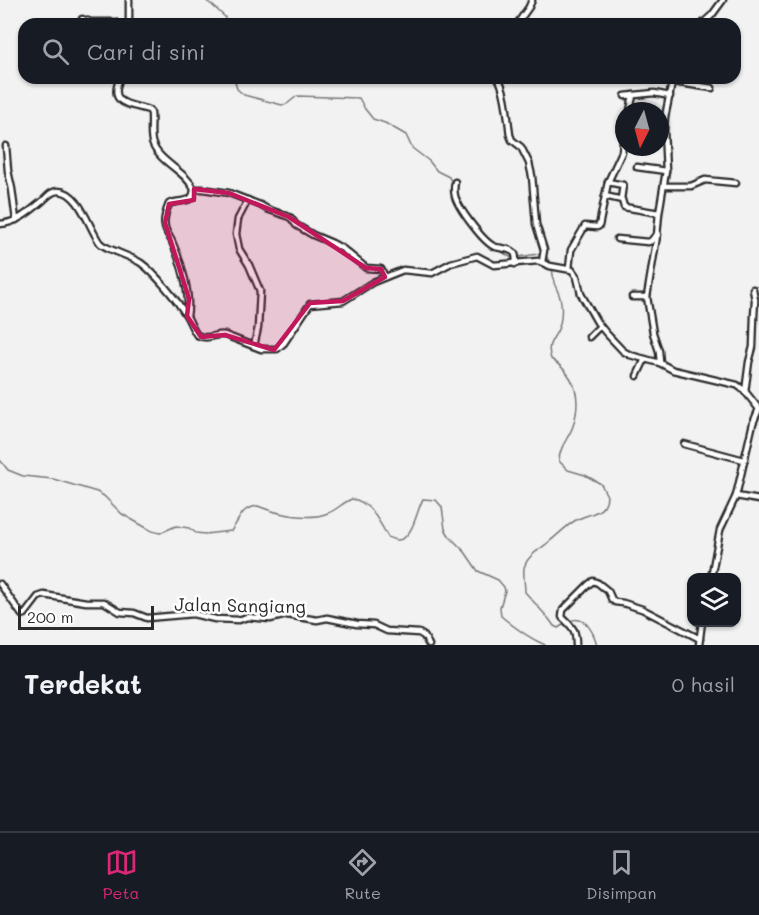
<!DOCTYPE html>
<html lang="id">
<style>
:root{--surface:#171b24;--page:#20242c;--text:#f1f3f6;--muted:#9ea1a6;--line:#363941;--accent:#db2777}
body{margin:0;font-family:Mali,sans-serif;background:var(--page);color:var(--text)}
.controls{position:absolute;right:18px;bottom:18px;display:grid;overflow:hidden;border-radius:12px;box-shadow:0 2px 4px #0004}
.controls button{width:54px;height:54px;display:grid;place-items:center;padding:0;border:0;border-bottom:2px solid var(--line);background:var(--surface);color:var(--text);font:30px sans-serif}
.compass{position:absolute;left:615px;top:102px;width:54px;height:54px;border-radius:50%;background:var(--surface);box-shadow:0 2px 4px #0004;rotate:186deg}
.scale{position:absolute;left:18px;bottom:15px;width:136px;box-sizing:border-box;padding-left:6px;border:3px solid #2b2b2b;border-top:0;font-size:16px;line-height:21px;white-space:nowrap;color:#2b2b2b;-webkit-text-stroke:4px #fff;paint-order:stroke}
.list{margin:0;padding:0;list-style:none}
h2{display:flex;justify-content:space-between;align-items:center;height:78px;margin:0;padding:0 24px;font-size:26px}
h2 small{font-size:20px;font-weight:400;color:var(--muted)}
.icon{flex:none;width:33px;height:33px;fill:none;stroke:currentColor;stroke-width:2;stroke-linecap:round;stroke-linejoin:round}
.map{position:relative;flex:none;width:759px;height:645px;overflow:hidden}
.search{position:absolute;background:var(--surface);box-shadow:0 2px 4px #0004;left:18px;right:18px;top:18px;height:66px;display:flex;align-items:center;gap:15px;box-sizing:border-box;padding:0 21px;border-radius:18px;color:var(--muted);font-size:22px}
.sheet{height:186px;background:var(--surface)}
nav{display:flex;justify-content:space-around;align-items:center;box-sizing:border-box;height:84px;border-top:2px solid var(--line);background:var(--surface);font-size:16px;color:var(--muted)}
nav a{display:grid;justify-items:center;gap:3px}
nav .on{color:var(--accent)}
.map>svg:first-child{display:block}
</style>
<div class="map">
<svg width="759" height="645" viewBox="0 0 759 645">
<rect width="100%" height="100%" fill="#f2f2f2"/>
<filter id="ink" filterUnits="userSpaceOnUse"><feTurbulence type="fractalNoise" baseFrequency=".0167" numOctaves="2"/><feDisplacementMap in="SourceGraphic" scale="12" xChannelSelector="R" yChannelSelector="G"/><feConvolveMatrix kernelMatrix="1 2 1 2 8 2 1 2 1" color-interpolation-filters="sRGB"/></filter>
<g filter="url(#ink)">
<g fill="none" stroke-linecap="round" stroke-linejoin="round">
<g stroke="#787878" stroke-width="1.5">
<path d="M205 0 212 5 225 17V24"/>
<path d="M234 78 237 89 244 95 282 105 287 104 297 96 359 98 365 109 373 119 385 123 406 135 412 148 429 161 437 171 449 177 453 186"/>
<path d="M452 193 455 203"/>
<path d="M471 227 479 239 492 248 502 252 512 258 538 254 541 255"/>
<path d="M546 256C552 264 553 273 554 283 555 285 557 290 558 292 562 301 562 314 560 324 556 339 545 341 551 359 576 375 582 398 573 426 569 438 559 447 559 461L568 470 585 475 601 484 607 496C606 514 589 513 576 520 566 526 559 534 550 541 541 549 527 555 524 568 523 575 525 585 525 592L549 619 554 626 558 628 566 623"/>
<path d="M0 460 8 470 23 476 53 479 97 492 104 496 122 514 152 531 160 533 176 526 189 528 196 533 205 534 231 531C241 518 240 508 258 506 277 514 309 521 328 513 337 510 343 502 352 499 370 501 380 523 388 537 390 538 396 540 398 540 413 539 417 509 423 499L436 500 442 507 445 529 450 537 465 552 478 571 498 580 504 587 505 591 500 607 501 616C514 627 529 638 545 645"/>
<path d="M570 621C585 614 594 633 597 645"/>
</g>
<defs>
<g id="minor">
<path d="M129 0V24"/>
<path d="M82 19 91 22H115L117 24"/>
<path d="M517 24 529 7 532 0"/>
<path d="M702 24 712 15 723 0"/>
<path d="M120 78C108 105 129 104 149 110L151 113C152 123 150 133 152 142 158 162 185 170 194 189 193 206 180 198 169 204 166 211 163 219 165 227 166 233 171 238 173 244 182 264 191 295 187 316"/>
<path d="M498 78C506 89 508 121 510 135L512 140 521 147 529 163 532 176 536 224 544 250 542 262"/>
<path d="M673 82 712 88"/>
<path d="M625 96 654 93 670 96"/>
<path d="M630 111 633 95"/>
<path d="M6 146 8 171 12 189 16 220"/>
<path d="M637 167 666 171"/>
<path d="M455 182C454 187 454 192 455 196 458 208 482 240 493 246 499 249 511 247 515 254 516 257 516 261 515 264"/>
<path d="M608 182 623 185 621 199"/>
<path d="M664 186H691L705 180 736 183"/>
<path d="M194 189H203L229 193 260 205 267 209 287 216 291 218 296 225 313 235 332 243 343 249 366 268 381 269 385 277"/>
<path d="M605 196 622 200 624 207 659 213"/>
<path d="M248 200 238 219 236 234 239 249 249 265 260 291 258 328 254 346"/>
<path d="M0 224C16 223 28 213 40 203 46 199 50 191 58 191 80 191 89 229 100 243 105 249 131 256 141 263 155 273 177 300 186 315 190 321 192 329 197 335 209 341 214 333 225 335L261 349H277L284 343 310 304 343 301 373 282 403 270 432 273 451 263 477 256 494 265 538 261 550 266 572 270 577 277 581 294 597 322 606 333 623 351 630 355 660 363 673 370 737 385 744 390 759 409"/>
<path d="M617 239 648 242 651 241 655 236 658 235"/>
<path d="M569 269 571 250 585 226 597 227 599 226 608 182 622 152 624 130"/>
<path d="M632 297H647"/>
<path d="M589 337 600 326"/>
<path d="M660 363 659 351 653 333 647 297 657 236 659 213 666 171 664 130 665 117 673 78"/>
<path d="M637 376 645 359"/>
<path d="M745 392 749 362 753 347 754 316 755 300 753 289"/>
<path d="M684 444 744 460"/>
<path d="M736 496 759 500"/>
<path d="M711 578 720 530 736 496 753 423 759 409"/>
<path d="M0 584 22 615 25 614 38 597 44 595 86 602H104L120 612 134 613 147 618 193 614 215 619 239 620 247 617 270 619 287 615 317 620 327 618 357 624 374 625 387 631 419 633 424 636 429 645"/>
<path d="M576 645C576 629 573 628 562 617L563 610 588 585 593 581 598 583 608 591 612 600 615 602 623 603 642 609 700 639"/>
<path d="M699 645 702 622"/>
</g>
</defs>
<use href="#minor" stroke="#2b2b2b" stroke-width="9"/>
<use href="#minor" stroke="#fff" stroke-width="4.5"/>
</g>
</g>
<path fill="#c2185b" fill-opacity="0.2" stroke="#c2185b" stroke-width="4.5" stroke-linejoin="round" d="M194 189 229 193 289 217 366 268 381 269 385 277 343 301 310 303 274 350 225 335 201 337 187 316 189 299 165 223 169 204 194 200Z"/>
<g text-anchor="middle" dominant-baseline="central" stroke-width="5" stroke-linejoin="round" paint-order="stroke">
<g font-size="18" fill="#2b2b2b" stroke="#fff">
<text transform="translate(240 605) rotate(1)">Jalan Sangiang</text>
</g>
</g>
</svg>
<div class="controls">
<button><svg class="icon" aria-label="layers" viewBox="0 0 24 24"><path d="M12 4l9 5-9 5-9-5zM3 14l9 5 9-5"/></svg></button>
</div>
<svg class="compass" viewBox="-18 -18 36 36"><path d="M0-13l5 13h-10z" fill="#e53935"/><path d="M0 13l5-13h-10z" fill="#9ea1a6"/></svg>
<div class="scale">200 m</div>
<div class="search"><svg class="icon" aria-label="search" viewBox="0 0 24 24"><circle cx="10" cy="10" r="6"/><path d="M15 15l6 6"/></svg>Cari di sini</div>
</div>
<section class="sheet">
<h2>Terdekat<small>0 hasil</small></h2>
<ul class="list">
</ul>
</section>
<nav>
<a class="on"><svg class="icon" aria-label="map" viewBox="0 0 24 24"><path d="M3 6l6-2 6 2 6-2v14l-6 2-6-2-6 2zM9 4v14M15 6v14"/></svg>Peta</a>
<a><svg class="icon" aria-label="directions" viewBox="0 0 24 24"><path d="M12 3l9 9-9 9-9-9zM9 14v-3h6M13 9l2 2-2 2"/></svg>Rute</a>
<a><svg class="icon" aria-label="saved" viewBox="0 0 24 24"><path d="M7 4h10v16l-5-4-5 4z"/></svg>Disimpan</a>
</nav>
